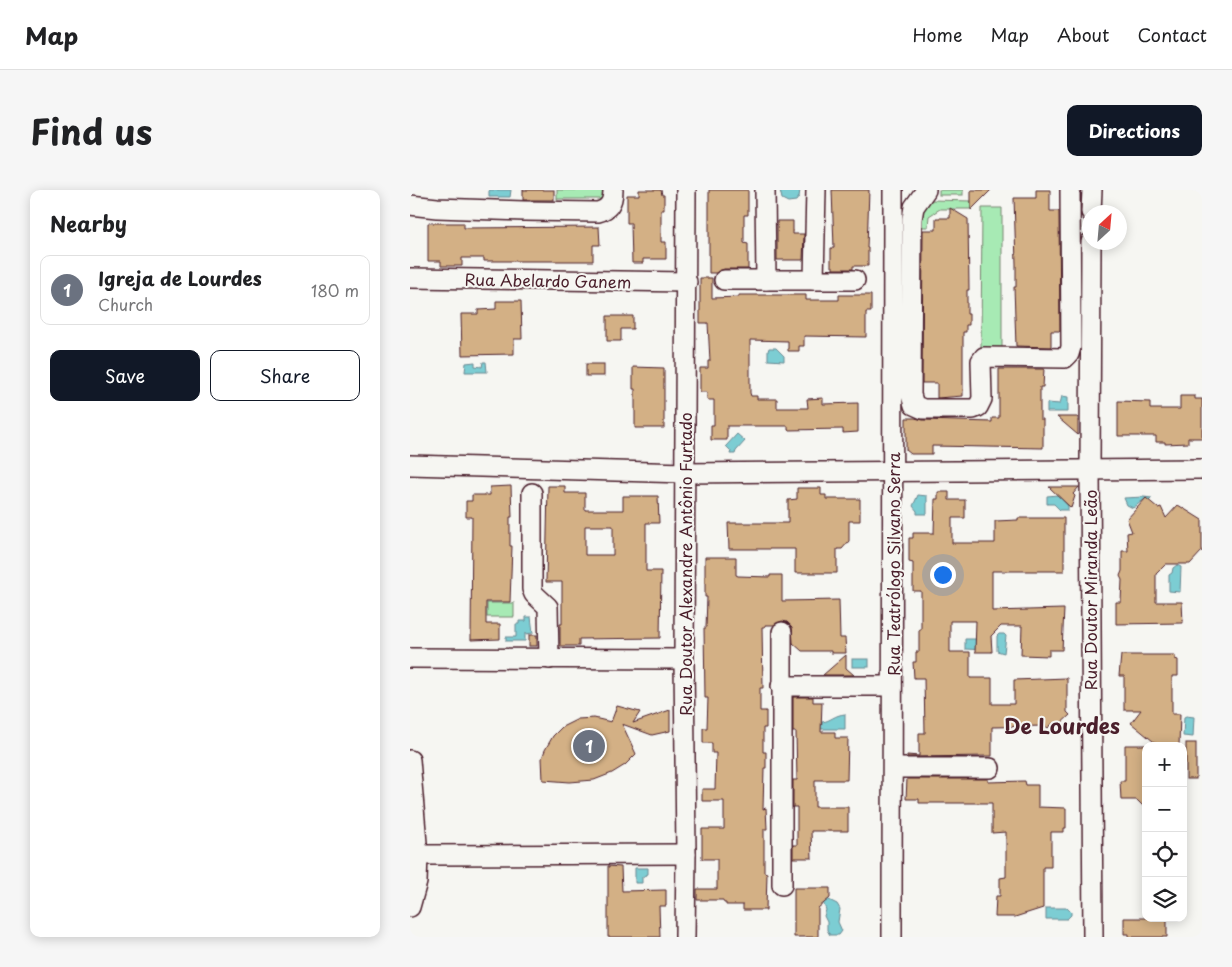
<!DOCTYPE html>
<meta charset="utf-8">
<style>
:root{--surface:#fff;--page:#f6f6f6;--text:#202124;--muted:#757577;--line:#e0e0e0;--accent:#111827}
body{margin:0;font-family:"Playpen Sans",sans-serif;background:var(--page);color:var(--text)}
.controls{position:absolute;right:15px;bottom:15px;display:grid;overflow:hidden;border-radius:10px;box-shadow:0 2px 12px #0003}
.controls button{width:45px;height:45px;display:grid;place-items:center;padding:0;border:0;border-bottom:1px solid var(--line);background:var(--surface);color:var(--text);font:25px sans-serif}
.compass{position:absolute;left:672px;top:15px;width:45px;height:45px;border-radius:50%;background:var(--surface);box-shadow:0 2px 12px #0003;rotate:26deg}
.you{position:absolute;left:532px;top:384px;width:18px;height:18px;margin:-12px;border:4px solid #fff;border-radius:50%;background:#1a73e8;box-shadow:0 0 0 8px #1a73e833}
.badge{display:grid;place-items:center;width:32px;height:32px;border-radius:50%;background:var(--accent);color:#fff;font-size:16px;font-weight:700}
.pin{position:absolute;translate:-50% -50%;border:2px solid #fff;box-shadow:0 1px 5px #0006}
.list{margin:0;padding:0;list-style:none}
h2{display:flex;justify-content:space-between;align-items:center;height:65px;margin:0;padding:0 20px;font-size:21px}
h2 small{font-size:16px;font-weight:400;color:var(--muted)}
.list li{display:grid;grid-template-columns:32px 1fr auto;gap:15px;align-items:center;box-sizing:border-box;height:70px;margin:0 10px 10px;padding:0 10px;border:1px solid var(--line);border-radius:10px}
.list b{display:block;font-size:19px;white-space:nowrap}
.list p{margin:0;font-size:16px;white-space:nowrap;color:var(--muted)}
.list em{font-size:16px;font-style:normal;color:var(--muted)}
.actions{display:flex;gap:10px;padding:15px 20px}
.actions a{flex:1;padding:11px 0;border:1px solid var(--accent);border-radius:10px;text-align:center;font-size:18px;color:var(--accent)}
.actions .main{background:var(--accent);color:#fff}
.icon{flex:none;width:28px;height:28px;fill:none;stroke:currentColor;stroke-width:2;stroke-linecap:round;stroke-linejoin:round}
.map{position:relative;flex:none;width:792px;height:747px;overflow:hidden;border-radius:10px}
header{display:flex;align-items:center;gap:30px;box-sizing:border-box;height:70px;padding:0 25px;background:var(--surface);border-bottom:1px solid var(--line)}
header strong{font-size:24px}
nav{display:flex;gap:28px;margin-inline-start:auto;font-size:18px}
.intro{display:flex;align-items:center;justify-content:space-between;box-sizing:border-box;height:120px;padding:0 30px}
h1{margin:0;font-size:35px}
.button{padding:12px 22px;border-radius:10px;background:var(--accent);color:#fff;font-size:18px;font-weight:700}
main{display:flex;gap:30px;padding:0 30px}
aside{flex:1;background:var(--surface);border-radius:10px;box-shadow:0 2px 12px #0003}
.map>svg:first-child{display:block}
</style>
<header>
<strong>Map</strong>
<nav><a>Home</a><a>Map</a><a>About</a><a>Contact</a></nav>
</header>
<div class="intro"><h1>Find us</h1><a class="button">Directions</a></div>
<main>
<aside>
<h2>Nearby<small></small></h2>
<ul class="list">
<li><span class="badge" style="background:#6b7280">1</span><div><b>Igreja de Lourdes</b><p>Church</p></div><em>180 m</em></li>
</ul>
<div class="actions"><a class="main">Save</a><a>Share</a></div>
</aside>
<div class="map">
<svg width="792" height="747" viewBox="0 0 792 747">
<rect width="100%" height="100%" fill="#f6f6f2"/>
<filter id="ink" filterUnits="userSpaceOnUse"><feTurbulence type="fractalNoise" baseFrequency=".02" numOctaves="2"/><feDisplacementMap in="SourceGraphic" scale="10" xChannelSelector="R" yChannelSelector="G"/><feConvolveMatrix kernelMatrix="1 2 1 2 8 2 1 2 1" color-interpolation-filters="sRGB"/></filter>
<g filter="url(#ink)">
<g fill="#a7eab4" stroke="#788470">
<rect x="147" y="0" width="46" height="9"/>
<rect x="529" y="0" width="24" height="5"/>
<path d="M522 10 561 11V19H530L519 26 518 37H509V23Z"/>
<path d="M572 18H592V160H571Z"/>
<rect x="77" y="413" width="27" height="14"/>
</g>
<g fill="#7ccdd3" stroke="#688790">
<path d="M79 0H101L100 7H79Z"/>
<path d="M370 0H390L389 7 386 11 378 12 372 9Z"/>
<path d="M359 158H366L374 166V171L358 170V161Z"/>
<path d="M65 172V176L72 177 73 172H76L77 182H55L56 173Z"/>
<path d="M652 206 658 207V222H637V213L650 214Z"/>
<path d="M327 244 335 251 326 261 325 264H320L321 261 316 256Z"/>
<path d="M508 305 517 306V324H507V321L503 316Z"/>
<path d="M648 305 658 316V320H650L644 314H637V306Z"/>
<path d="M734 307 742 308 739 311 736 308 723 318 717 315 714 308Z"/>
<path d="M767 375 771 377 770 402 759 401V385L762 383 763 378Z"/>
<path d="M116 427H121L123 443 115 444V451H96V447H106V434H109V431H116Z"/>
<path d="M589 444H594L596 446 594 463 587 461V446Z"/>
<path d="M555 449H576V460L555 459Z"/>
<rect x="442" y="469" width="17" height="8"/>
<path d="M435 524V539H396L395 535H412V532C421 531 424 525 435 524Z"/>
<path d="M776 526 784 527 783 547 773 546 774 527Z"/>
<path d="M225 678H238V684L232 687V693H225Z"/>
<path d="M417 709 427 714 430 719 428 732 432 741 429 745H420L417 740V732L414 726 416 720 413 712Z"/>
<path d="M636 718H657L661 722V725L657 729H636Z"/>
</g>
<g fill="#d3b085" stroke="#4a1f2b" fill-rule="evenodd">
<rect x="113" y="0" width="31" height="10"/>
<path d="M229 0H251L252 5H254V20H251V52H256V69H233V73H222L221 33H217V5H229Z"/>
<path d="M299 0H338V25H334V53L338 54V79H314L306 83H299Z"/>
<path d="M422 0H459L457 58H458V76H443V79H423V76H421V58H424Z"/>
<path d="M561 0H581L561 20Z"/>
<path d="M626 0H640V21H649L650 141H641V157L606 156 604 97H606V74L604 8H626Z"/>
<path d="M540 18 558 29 559 100H557V124H559V135H556V142H553V206L527 208V193H512L513 40H526V28H540Z"/>
<path d="M367 31H383V44H394L393 70H367Z"/>
<path d="M18 33H54V38L189 37 190 55H183V71H74V68H52V76H31V71H18Z"/>
<path d="M290 88H302V108L329 107V105H396V110H429V105H461V122H456V147L394 146V156H389V161H378V151L340 150V203L341 206H347V209H367V218H398L397 209 413 208V214L448 213V242L433 243V239L378 240V236H317V250H301V235H304V210H297V202H290V178H298V171H300L298 133H290Z"/>
<path d="M86 111H111L112 149H104V164L52 165 51 124H68V120L86 119Z"/>
<path d="M197 126H223V139H211V151H197Z"/>
<rect x="176" y="174" width="18" height="12"/>
<path d="M223 177 254 178V238H225V199H223Z"/>
<path d="M589 179H634L633 197H630V229H633V258L522 256V264H501L496 260V228H505L513 230 582 232V228H589Z"/>
<path d="M770 206H785V209H792V248H778V253L755 254V252H746V246H708V211L740 212V219H770Z"/>
<path d="M647 227H668V245Z"/>
<path d="M101 296 102 327H100V356H102L100 412H76V434H90V449L61 450 62 327H56V311H62V305H80V297Z"/>
<path d="M138 296H155V303H175V320H213V306H248L249 333H236V381H251L250 448 169 449V456H150V434H152V392H136ZM175 336H203V365H175Z"/>
<path d="M639 297H669L663 304 665 306 661 318Z"/>
<path d="M387 298H411V305H416V309H450V331H439V351L432 359H427V383H385V359H319L318 333H378V310L387 309Z"/>
<path d="M528 302H539V310H555V328H542V353H585V331L608 330V328H654V381H582V421L654 419 652 460H639V466L611 465 612 436H591L581 446 582 462H565L566 431H540V462H560V488H582V514H604V490L657 488V522L660 525 647 537 643 533 638 538 635 536 582 537V566L497 567V565L509 566V543H515L514 488H504L503 472H506V462H509V440H511V401H503V373L499 372V348H503V343H524L525 309H528Z"/>
<path d="M736 308 748 318 751 317 756 328 768 315 792 330V361L780 374H756L746 384V412H772L773 433 706 434V412H711L712 390 710 386 712 381V361H718L717 343 722 342 717 329Z"/>
<path d="M295 367H326V385L328 386 360 387V385H372V411L429 410 430 448H435L436 463H421V461H392L383 453 382 437 377 432 372 431 364 435H355V437H352L353 498H350V521H356V538H353V562H356V578H354L353 619 356 618 357 639H354V682L357 683 356 720H333V715H316V713H314L313 710H287V699H307V669H292V639H314V611H292V599H305L306 563H302V553H293V538H297L298 508H295L294 438H296L297 407H295Z"/>
<rect x="119" y="445" width="8" height="11"/>
<path d="M436 465V478L444 485H413Z"/>
<path d="M711 465H765V469L768 470V486H762V524H770L769 556H749L721 533 731 520H714V486H709Z"/>
<path d="M383 507H403V512H412L411 542H425V548H438L437 590H405V617H438V641H401L402 668H383V655H387V617H383V590H387L386 542H383Z"/>
<path d="M207 516 230 522 223 533 260 520V541L242 545 212 534 226 564 215 575 202 583 184 590 160 592 133 590 132 568 135 560 143 546 152 537 168 529 184 528 201 532Z"/>
<rect x="776" y="553" width="10" height="36"/>
<path d="M715 555H736V619L727 610H711L710 591H715Z"/>
<path d="M497 589H578V592L615 591 616 595H628V617L656 618V638H654V642H641V677H633V718L605 727H585L586 706H590V688L596 687V642L582 643V613H509V609H496Z"/>
<path d="M198 676 211 677 212 701 256 700V716H249L250 747H198Z"/>
<path d="M384 698H420V708L408 718V747H384Z"/>
<path d="M714 728H757V747H719V744H714Z"/>
</g>
<g fill="none" stroke-linecap="round" stroke-linejoin="round">
<defs>
<g id="minor">
<path d="M355 0 356 90"/>
<path d="M516 0 504 17 502 29 501 205 504 215 513 219H563L568 217 572 209 571 171 574 167 655 168 659 164 661 157 660 0"/>
<path d="M0 15 27 18 114 21 188 22C200 19 203 11 203 0"/>
<path d="M681 22 682 0"/>
<path d="M681 52 680 280 683 747"/>
<path d="M0 88 277 92"/>
<path d="M314 90H445"/>
<path d="M404 90 406 0"/>
<path d="M0 275 275 283 792 279"/>
<path d="M122 303V399L124 404 138 417 139 469"/>
<path d="M372 442V695"/>
<path d="M0 468 274 469"/>
<path d="M371 496H482"/>
<path d="M0 570 8 665 7 692 0 717"/>
<path d="M483 578H580"/>
<path d="M8 665 276 664"/>
<path d="M275 747 276 664 274 469 276 0"/>
<path d="M482 747 483 0"/>
</g>
</defs>
<use href="#minor" stroke="#4a1f2b" stroke-width="22"/>
<use href="#minor" stroke="#f6f6f2" stroke-width="19"/>
</g>
</g>
<g text-anchor="middle" dominant-baseline="central" stroke-width="4" stroke-linejoin="round" paint-order="stroke">
<g font-size="16" fill="#4a1f2b" stroke="#f6f6f2">
<text transform="translate(138 90) rotate(1)">Rua Abelardo Ganem</text>
<text transform="translate(275 374) rotate(-90)">Rua Doutor Alexandre Antônio Furtado</text>
<text transform="translate(483 374) rotate(-90)">Rua Teatrólogo Silvano Serra</text>
<text transform="translate(680 400) rotate(-90)">Rua Doutor Miranda Leão</text>
</g>
<g font-size="21" font-weight="bold" fill="#4a1f2b" stroke="#f6f6f2">
<text x="652" y="535">De Lourdes</text>
</g>
</g>
</svg>
<div class="controls">
<button>+</button>
<button>−</button>
<button><svg class="icon" aria-label="locate" viewBox="0 0 24 24"><circle cx="12" cy="12" r="6"/><path d="M12 2v4M12 18v4M2 12h4M18 12h4"/></svg></button>
<button><svg class="icon" aria-label="layers" viewBox="0 0 24 24"><path d="M12 4l9 5-9 5-9-5zM3 14l9 5 9-5"/></svg></button>
</div>
<svg class="compass" viewBox="-18 -18 36 36"><path d="M0-13l5 13h-10z" fill="#e53935"/><path d="M0 13l5-13h-10z" fill="#757577"/></svg>
<div class="you"></div>
<div class="pin badge" style="left:179px;top:556px;background:#6b7280">1</div>
</div>
</main>
